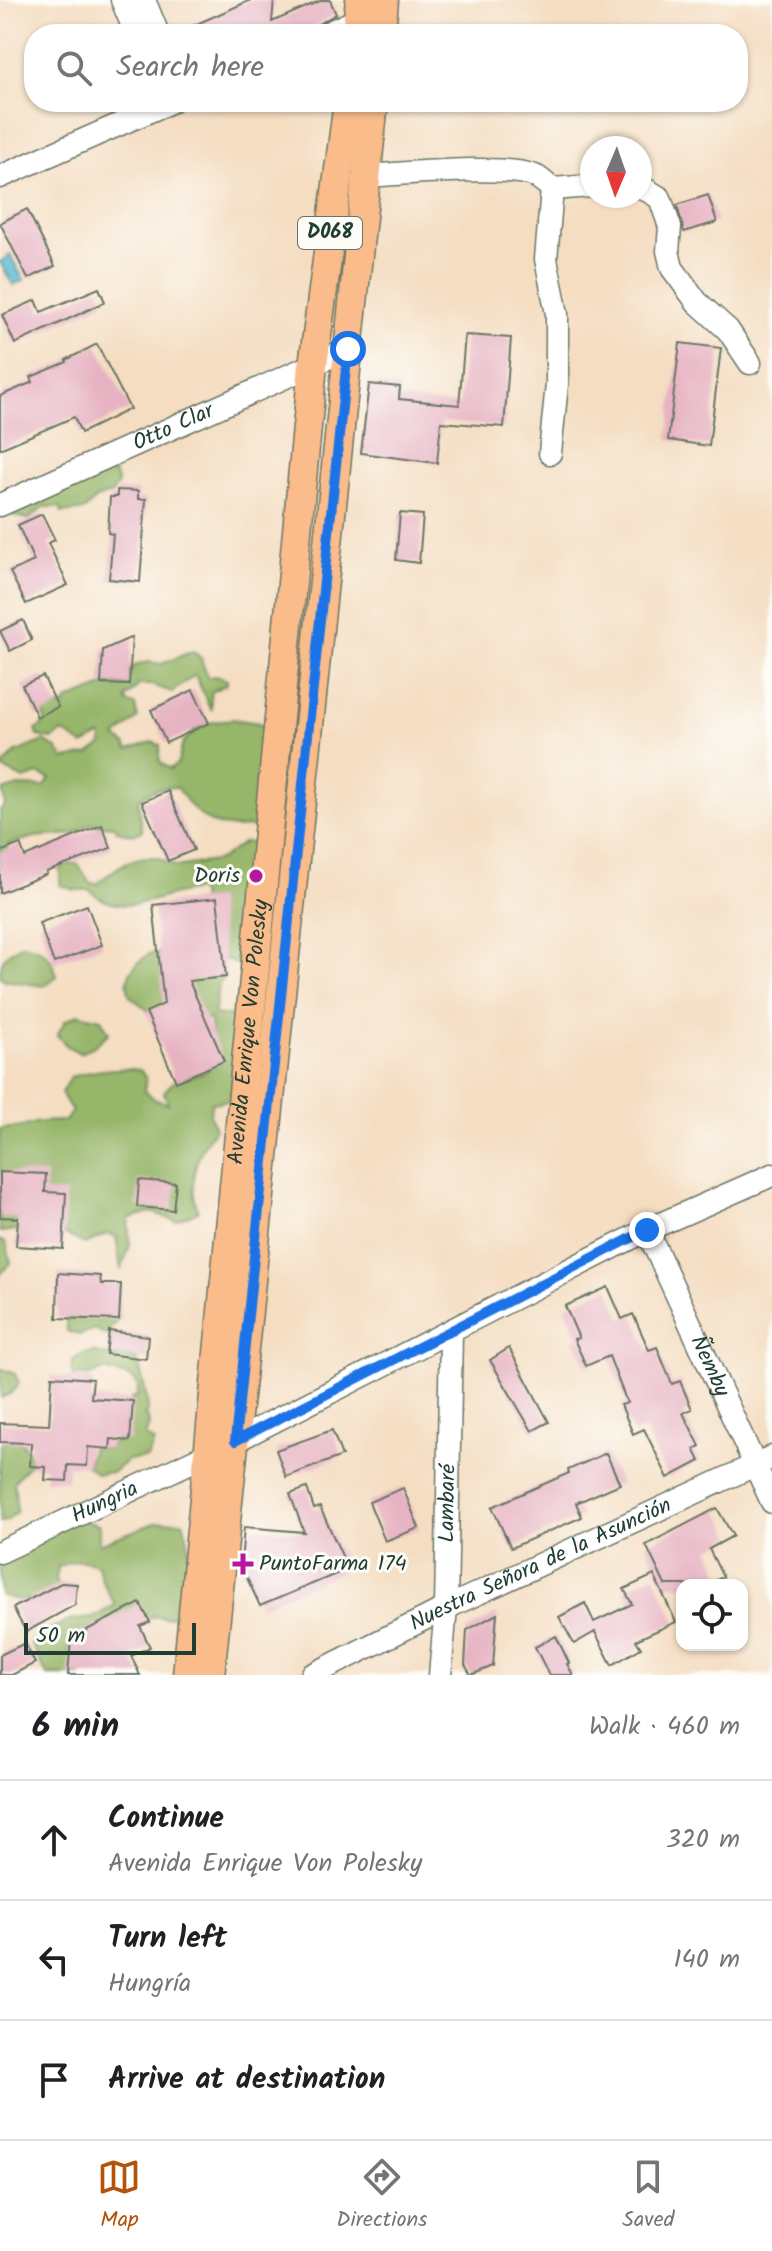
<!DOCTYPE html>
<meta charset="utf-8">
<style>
:root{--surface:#fff;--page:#f2f2f2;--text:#202124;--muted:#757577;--line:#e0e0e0;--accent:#b45309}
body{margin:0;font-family:Kalam,sans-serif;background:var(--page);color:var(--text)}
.controls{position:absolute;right:24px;bottom:24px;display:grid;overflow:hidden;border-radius:16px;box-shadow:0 2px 6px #0004}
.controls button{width:72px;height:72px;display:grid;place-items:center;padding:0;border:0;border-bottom:2px solid var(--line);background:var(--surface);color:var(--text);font:40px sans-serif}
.compass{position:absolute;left:580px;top:136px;width:72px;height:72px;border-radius:50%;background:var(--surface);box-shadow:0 2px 6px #0004;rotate:182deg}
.scale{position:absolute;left:24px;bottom:20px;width:172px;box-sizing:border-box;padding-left:8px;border:4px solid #1f3d34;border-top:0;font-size:22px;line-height:28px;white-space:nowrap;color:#1f3d34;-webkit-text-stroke:6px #fdfcf7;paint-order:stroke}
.stop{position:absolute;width:24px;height:24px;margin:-18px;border:6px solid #1a73e8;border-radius:50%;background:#fff}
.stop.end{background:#1a73e8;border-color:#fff;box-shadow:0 2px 8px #0008}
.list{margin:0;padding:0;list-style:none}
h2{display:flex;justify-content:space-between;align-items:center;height:104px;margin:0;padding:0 32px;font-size:34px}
h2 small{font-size:26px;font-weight:400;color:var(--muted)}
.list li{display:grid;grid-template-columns:52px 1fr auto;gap:24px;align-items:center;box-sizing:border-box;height:120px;padding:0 32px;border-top:2px solid var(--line)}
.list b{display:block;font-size:30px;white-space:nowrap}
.list p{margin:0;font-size:26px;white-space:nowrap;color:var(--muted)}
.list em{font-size:26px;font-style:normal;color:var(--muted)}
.icon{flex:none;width:44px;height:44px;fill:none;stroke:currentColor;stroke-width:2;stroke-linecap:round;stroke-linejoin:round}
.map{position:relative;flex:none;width:772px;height:1675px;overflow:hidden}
.search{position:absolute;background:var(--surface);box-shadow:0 2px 6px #0004;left:24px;right:24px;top:24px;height:88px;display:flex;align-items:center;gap:20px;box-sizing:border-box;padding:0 28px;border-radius:32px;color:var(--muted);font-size:30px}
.sheet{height:464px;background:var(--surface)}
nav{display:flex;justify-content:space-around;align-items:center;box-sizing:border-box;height:112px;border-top:2px solid var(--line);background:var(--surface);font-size:22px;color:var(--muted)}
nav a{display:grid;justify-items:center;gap:4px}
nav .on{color:var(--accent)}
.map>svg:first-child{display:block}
</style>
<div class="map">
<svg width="772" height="1675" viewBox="0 0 772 1675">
<rect width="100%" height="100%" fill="#fdfcf7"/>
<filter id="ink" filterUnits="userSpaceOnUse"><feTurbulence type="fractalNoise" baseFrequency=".0125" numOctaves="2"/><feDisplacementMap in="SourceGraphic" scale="16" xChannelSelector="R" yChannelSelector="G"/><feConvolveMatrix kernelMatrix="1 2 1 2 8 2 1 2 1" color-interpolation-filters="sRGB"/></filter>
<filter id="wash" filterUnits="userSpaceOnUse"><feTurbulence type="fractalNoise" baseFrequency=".006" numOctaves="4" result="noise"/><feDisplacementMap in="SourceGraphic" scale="32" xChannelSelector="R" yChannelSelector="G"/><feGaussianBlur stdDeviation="1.8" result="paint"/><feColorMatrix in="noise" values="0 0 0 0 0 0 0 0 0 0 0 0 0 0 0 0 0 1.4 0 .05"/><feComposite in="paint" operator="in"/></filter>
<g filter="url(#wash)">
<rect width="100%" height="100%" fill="#f4ddc1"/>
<g fill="#96b669" stroke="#5a7a4e" stroke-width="2">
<path d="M111 467 118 483 112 494 97 498 85 510 62 513 60 507H44L29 519 14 516 11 511Z"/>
<path d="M193 651 201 658 207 677 216 676 227 680V684L211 692V710L195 675 172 692 151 685H139L126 698 127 703 135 705 138 718 116 737 125 744 128 750 152 742 160 745V762L170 769 178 763 183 742 203 724 232 719 259 723 282 745 269 825C222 832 203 828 177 787 161 787 149 789 138 801L142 831 133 835 117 831 115 826 90 824 74 834 34 837 7 845 15 864 0 867V810L5 806 3 791 18 786 44 787 50 779 39 774 24 779 1 768 16 752 44 741 56 748 64 759 88 755 102 745V736C94 737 91 743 83 745L63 732 52 739 38 736 36 730 45 723 44 710 65 705 67 701 106 685 126 686 132 667 147 662 162 664Z"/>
<path d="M245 842 261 844 249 965H240L218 957 198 903 201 897 198 890C162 892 122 922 90 890H75L60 885V868L68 864H78L90 883 97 884C114 869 134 853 158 858 167 860 172 868 182 866 188 865 216 861 219 860 229 855 235 847 245 842Z"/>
<path d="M22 944C43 947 52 956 57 976L44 986 5 980 0 976C0 957 7 953 22 944Z"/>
<path d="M151 953H164L223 977C214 989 218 1001 214 1014L235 1016 245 1009 230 1100 211 1103 210 1114 215 1129C196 1153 187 1180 198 1211L176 1221 151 1212 128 1219 130 1245 121 1270 116 1236 107 1234 85 1244 55 1230 24 1229 0 1232V1129L20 1127 39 1122 65 1121 72 1111 61 1093 70 1077C91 1071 118 1067 140 1070L146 1077 144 1091 156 1100 168 1104 164 1092 175 1080 206 1072 212 1035 210 1018 194 1028 155 1016 130 996C122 976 135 963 151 953Z"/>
<path d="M79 1014 101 1019 109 1033 94 1046 80 1053 67 1046 57 1035 65 1021Z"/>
<path d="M0 1240 6 1243 11 1263 0 1274Z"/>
<path d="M107 1315 120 1317 105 1335 95 1329 79 1335 67 1331 66 1317Z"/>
<path d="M94 1352 113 1358 120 1354 137 1359C140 1367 149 1405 148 1411L144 1416 148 1418 149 1425 145 1436 154 1442 147 1458 128 1460 113 1472 97 1474 87 1466 92 1447 108 1449 113 1442 121 1439 131 1399 137 1397 138 1386 133 1378 104 1370 90 1376H73C67 1359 79 1354 94 1352Z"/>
<path d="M0 1368 15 1374 19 1383 12 1393 1 1398Z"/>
<path d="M12 1438C25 1443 29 1449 30 1463L14 1482 17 1511 7 1521 0 1522V1445Z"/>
<path d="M74 1518 99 1525V1544L157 1522 183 1521 188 1539 194 1610 166 1618 157 1616 129 1623 83 1675H47L31 1644 43 1631 72 1620 92 1618 115 1605 101 1579 98 1565C83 1559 73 1559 58 1567L56 1579 60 1587C38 1601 25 1604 0 1595V1566L14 1551Z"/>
</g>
<path fill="#4fb8cc" stroke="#377a80" stroke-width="2" d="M10 255 24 280 13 285 0 262Z"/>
<g id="blocks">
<g fill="#e7b3c3">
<path d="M251 0H274L272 22 322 0H330L336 14 300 34 236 28 239 34H174Z"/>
<path d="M708 195 717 222 684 232 677 205Z"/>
<path d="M27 209 55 266 28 279 0 223Z"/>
<path d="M99 288 105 302 15 344 2 315 36 300 41 312Z"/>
<path d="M465 335 511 338 504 427 441 422 437 463 361 453 369 384 400 387 399 399 459 405Z"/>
<path d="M680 343 721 348 709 446 668 440Z"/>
<path d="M97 344 130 409 81 433 74 417 0 449V396L33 382 31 377 67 362 66 360Z"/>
<path d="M117 490 138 491V499H146L140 582 109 579 113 534 108 533 110 497H117Z"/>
<path d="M400 513 423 515 419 563 396 560Z"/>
<path d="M42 514 55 540 48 543 68 585 26 604 10 572 34 561 18 525Z"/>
<path d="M23 620 32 640 10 651 0 631Z"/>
<path d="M132 637 129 685 101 684 103 650Z"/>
<path d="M43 676 58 707 37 717 22 685Z"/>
<path d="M193 690 209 723 166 743 151 710Z"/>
<path d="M168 791 194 850 168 861 142 802Z"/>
<path d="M102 825 111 848 46 872 47 874 0 893V852L20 844 25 857Z"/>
<path d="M217 898 226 977 189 981 224 1061 176 1082 146 1012 164 1004 153 905Z"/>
<path d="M87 905 102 945 54 963 39 923Z"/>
<path d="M0 1172 46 1174 45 1192 66 1193 63 1249 16 1246 18 1218 0 1217Z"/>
<path d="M139 1180 176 1183 173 1210 137 1207Z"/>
<path d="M58 1273 100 1276 101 1284H121L119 1320 57 1318Z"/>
<path d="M608 1287 622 1319 633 1314 649 1350 657 1347 672 1384 680 1381 692 1409 683 1413 700 1446 694 1449 700 1461 668 1478 644 1429 633 1434 621 1405 627 1403 609 1356 586 1366 574 1339 579 1338 565 1306Z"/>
<path d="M109 1331 148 1336 146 1359 106 1354Z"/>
<path d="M509 1348 549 1422 532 1431 490 1360Z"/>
<path d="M52 1376 93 1379 91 1398 133 1401 130 1441 111 1439 110 1449 88 1447 87 1466 68 1465 67 1481 45 1480 46 1467 30 1466 31 1443 0 1442V1423L49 1425Z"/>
<path d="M332 1430 342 1456 286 1477 276 1450Z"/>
<path d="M606 1453 620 1484 576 1503 582 1517 511 1548 492 1507 569 1473 568 1470Z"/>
<path d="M307 1488 314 1509 320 1507 348 1569 260 1606 241 1565 244 1527 304 1532 290 1494Z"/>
<path d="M403 1488 419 1528 385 1541 369 1502Z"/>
<path d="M717 1508 733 1536 709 1549 723 1577 706 1585H665L646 1545Z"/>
<path d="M654 1575 676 1622 636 1640 641 1648 612 1665 595 1632 574 1644 559 1617 585 1603 594 1622 632 1604 624 1589Z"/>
<path d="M61 1583 77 1584 75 1605 26 1632 13 1608Z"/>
<path d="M140 1603 150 1622 140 1626 150 1647 131 1656 140 1675H68L71 1638Z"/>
<path d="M497 1614 493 1666 471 1675 465 1665 467 1630Z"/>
<path d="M556 1636 569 1663 567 1664 573 1675H549L535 1647Z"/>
<path d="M25 1643 35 1663 12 1675H0V1655Z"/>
</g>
</g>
</g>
<g filter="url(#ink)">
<use href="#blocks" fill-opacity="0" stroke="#6a7565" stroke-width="2"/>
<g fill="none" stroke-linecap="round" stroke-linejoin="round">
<defs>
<g id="minor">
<path d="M122 0 136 34"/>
<path d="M144 0 158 34"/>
<path d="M325 34 368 15"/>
<path d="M366 176C399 174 512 163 537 177 542 180 547 185 552 189L546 259 557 314V384L550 453"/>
<path d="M0 177 170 102"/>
<path d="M640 186 660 198 670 227 668 251 672 268 697 302 728 330 750 363"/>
<path d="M552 189 592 186"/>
<path id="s1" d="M0 505 348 349"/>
<path id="s2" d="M647 1230 772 1502"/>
<path id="s3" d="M0 1552 235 1441 647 1230 772 1175"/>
<path id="s4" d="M312 1675 446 1608 772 1457"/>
<path id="s5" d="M440 1675 446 1608 451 1332"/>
</g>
<g id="major">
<path d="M356 34 360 0"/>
<path d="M381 34 384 0"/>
<path id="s6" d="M187 1675 313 365 348 102"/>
<path d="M210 1675 374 102"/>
</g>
</defs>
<use href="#minor" stroke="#6a7565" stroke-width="25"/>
<use href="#major" stroke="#6a7565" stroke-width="31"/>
<use href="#minor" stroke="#fff" stroke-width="22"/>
<use href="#major" stroke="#f9bc8a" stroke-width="28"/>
</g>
</g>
<g fill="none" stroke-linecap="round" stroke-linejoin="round" filter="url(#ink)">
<path stroke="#1a73e8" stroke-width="10" d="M348 349 235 1441 647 1230"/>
</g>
<g fill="#b5179e" stroke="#fdfcf7" stroke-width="3">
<circle cx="256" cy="876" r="8"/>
<path d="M239 1552h8v8h8v8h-8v8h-8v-8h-8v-8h8z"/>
</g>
<g text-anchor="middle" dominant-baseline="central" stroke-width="6" stroke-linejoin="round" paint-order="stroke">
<rect fill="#fdfcf7" stroke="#62766e" stroke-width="2" x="298" y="217" width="64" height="32" rx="6"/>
<g font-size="20" font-weight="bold" fill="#1f3d34">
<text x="330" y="233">D068</text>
</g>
<g font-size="22" fill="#1f3d34" stroke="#fdfcf7">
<text stroke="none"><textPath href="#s1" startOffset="190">Otto Clar</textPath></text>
<text stroke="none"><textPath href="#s6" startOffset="646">Avenida Enrique Von Polesky</textPath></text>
<text stroke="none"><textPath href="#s2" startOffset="150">Ñemby</textPath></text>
<text stroke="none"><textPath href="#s3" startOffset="116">Hungria</textPath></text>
<text stroke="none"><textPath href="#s5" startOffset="172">Lambaré</textPath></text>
<text stroke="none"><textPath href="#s4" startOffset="254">Nuestra Señora de la Asunción</textPath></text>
</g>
<g font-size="22" fill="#1f3d34" stroke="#fdfcf7" text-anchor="end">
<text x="240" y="876">Doris</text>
<text x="259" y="1564" text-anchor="start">PuntoFarma 174</text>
</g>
</g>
</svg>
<div class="controls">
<button><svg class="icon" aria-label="locate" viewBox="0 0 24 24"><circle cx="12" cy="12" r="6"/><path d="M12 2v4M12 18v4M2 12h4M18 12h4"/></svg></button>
</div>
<svg class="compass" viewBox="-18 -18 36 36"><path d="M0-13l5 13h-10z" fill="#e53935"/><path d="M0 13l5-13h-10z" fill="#757577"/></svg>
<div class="scale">50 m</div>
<div class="stop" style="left:348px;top:349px"></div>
<div class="stop end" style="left:647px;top:1230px"></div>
<div class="search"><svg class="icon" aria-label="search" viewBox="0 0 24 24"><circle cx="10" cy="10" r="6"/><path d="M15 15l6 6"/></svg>Search here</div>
</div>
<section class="sheet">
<h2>6 min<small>Walk · 460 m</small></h2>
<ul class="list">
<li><svg class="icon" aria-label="ahead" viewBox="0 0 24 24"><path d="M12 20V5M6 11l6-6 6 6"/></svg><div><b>Continue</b><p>Avenida Enrique Von Polesky</p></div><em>320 m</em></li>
<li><svg class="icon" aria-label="left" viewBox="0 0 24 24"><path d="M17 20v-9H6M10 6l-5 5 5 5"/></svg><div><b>Turn left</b><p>Hungría</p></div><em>140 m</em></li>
<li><svg class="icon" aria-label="arrive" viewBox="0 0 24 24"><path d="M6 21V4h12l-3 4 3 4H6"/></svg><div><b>Arrive at destination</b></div></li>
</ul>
</section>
<nav>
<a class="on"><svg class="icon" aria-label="map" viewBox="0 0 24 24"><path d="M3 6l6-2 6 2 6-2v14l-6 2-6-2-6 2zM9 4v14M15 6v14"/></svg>Map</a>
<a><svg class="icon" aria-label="directions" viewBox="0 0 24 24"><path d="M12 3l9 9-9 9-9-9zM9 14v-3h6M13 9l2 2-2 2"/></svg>Directions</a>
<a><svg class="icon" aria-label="saved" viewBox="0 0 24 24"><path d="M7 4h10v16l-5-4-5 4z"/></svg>Saved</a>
</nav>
